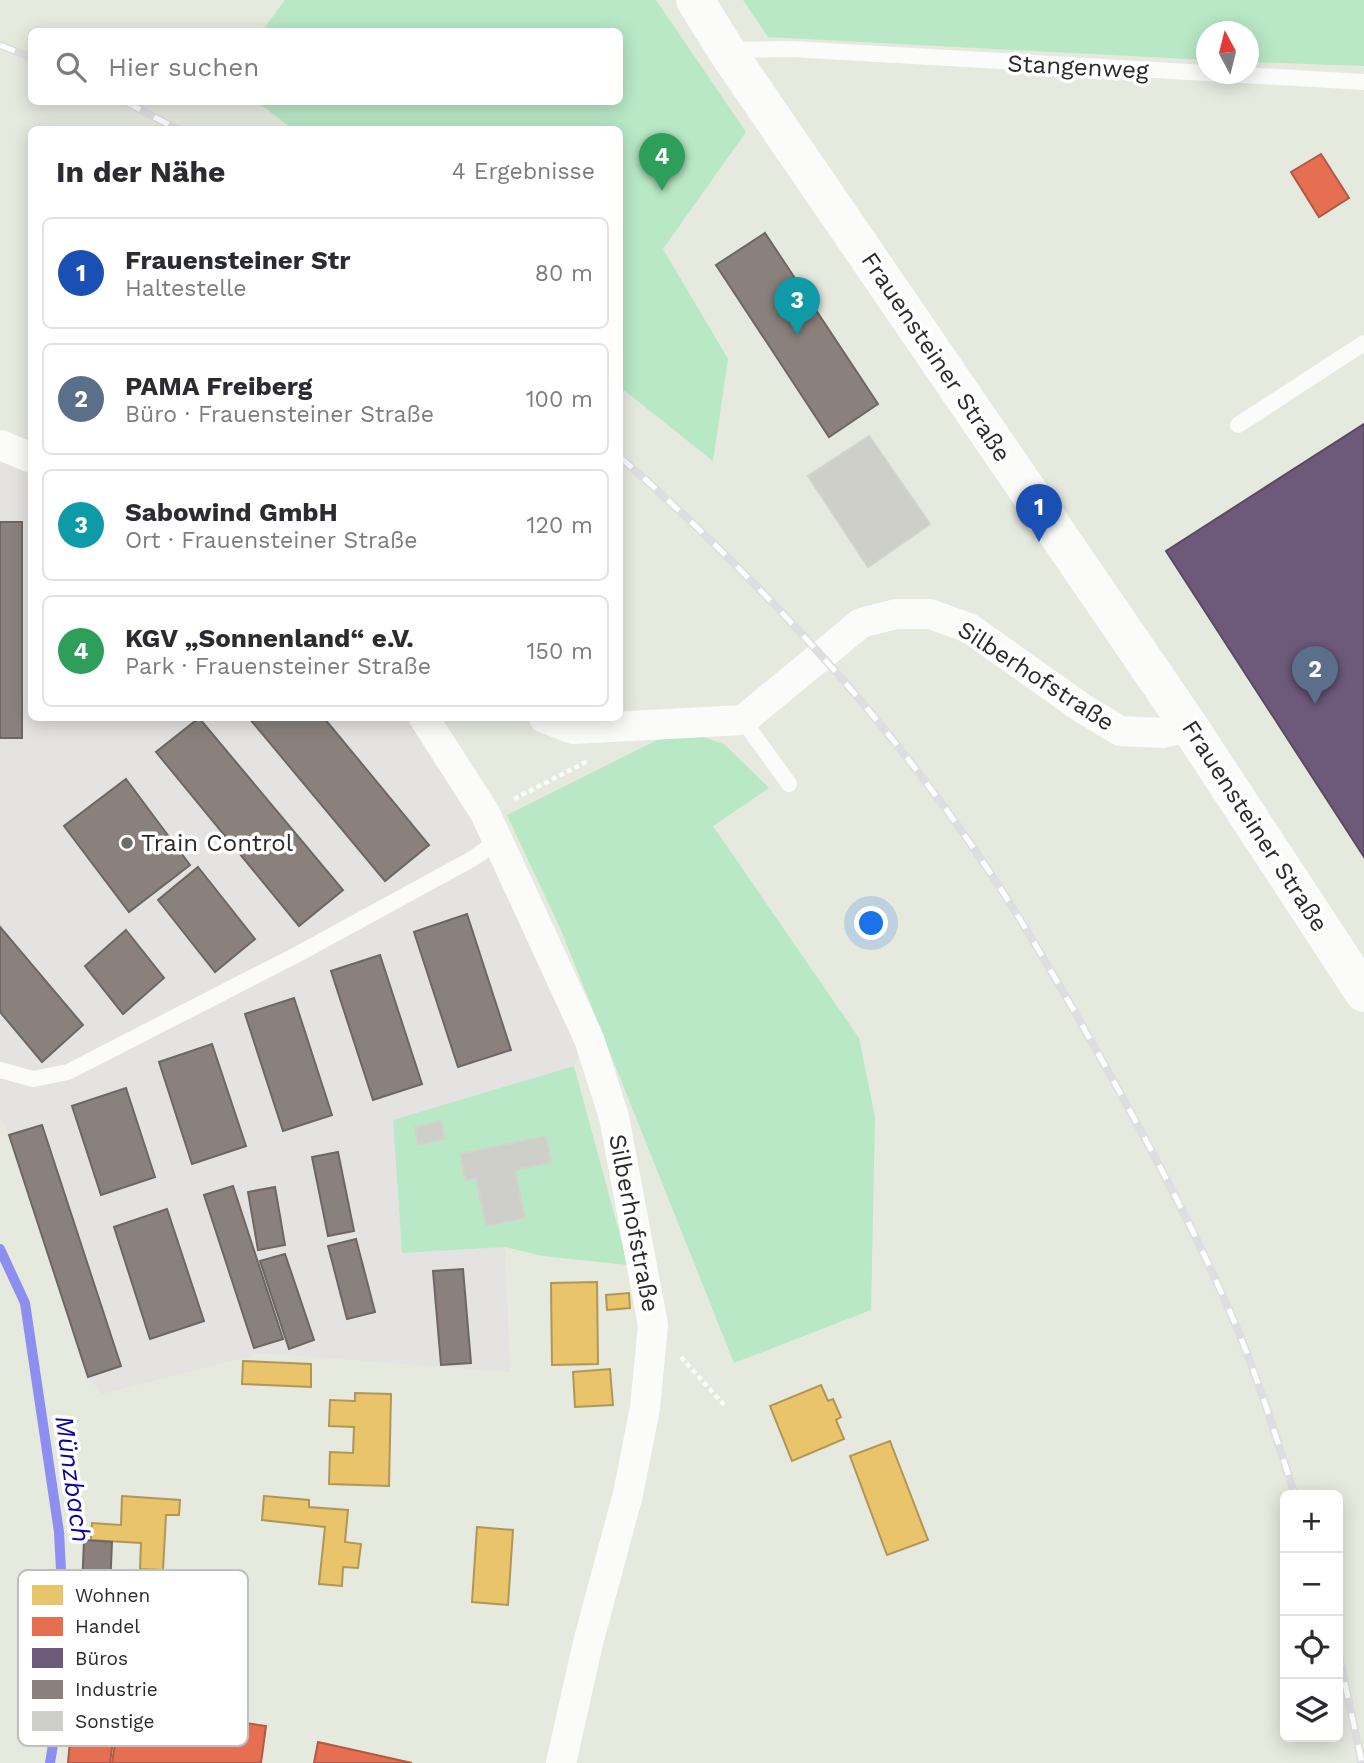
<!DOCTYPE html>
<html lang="de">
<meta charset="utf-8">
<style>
:root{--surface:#fff;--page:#f7f7f7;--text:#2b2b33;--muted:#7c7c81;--line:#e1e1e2;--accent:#6c6d69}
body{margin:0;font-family:"Work Sans",sans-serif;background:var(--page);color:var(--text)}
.controls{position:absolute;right:21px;bottom:21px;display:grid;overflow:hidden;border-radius:10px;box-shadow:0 4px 18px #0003}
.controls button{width:63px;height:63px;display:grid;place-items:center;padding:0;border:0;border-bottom:2px solid var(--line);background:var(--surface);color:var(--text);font:35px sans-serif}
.compass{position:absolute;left:1196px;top:21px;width:63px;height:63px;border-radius:50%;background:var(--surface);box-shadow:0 4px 18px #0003;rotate:353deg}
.you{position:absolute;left:872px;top:924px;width:24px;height:24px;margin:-18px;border:5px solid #fff;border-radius:50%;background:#1a73e8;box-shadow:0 0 0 10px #1a73e833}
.badge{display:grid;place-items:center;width:46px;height:46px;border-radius:50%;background:var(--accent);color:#fff;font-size:23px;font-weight:700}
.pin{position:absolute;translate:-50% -58px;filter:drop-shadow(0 2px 4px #0008)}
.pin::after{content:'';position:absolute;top:37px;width:24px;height:21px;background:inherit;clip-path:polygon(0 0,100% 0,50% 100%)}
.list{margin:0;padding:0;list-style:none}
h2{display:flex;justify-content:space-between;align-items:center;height:91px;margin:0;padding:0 28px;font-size:30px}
h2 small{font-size:23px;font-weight:400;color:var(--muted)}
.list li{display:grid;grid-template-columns:46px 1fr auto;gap:21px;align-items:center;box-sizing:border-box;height:112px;margin:0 14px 14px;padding:0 14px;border:2px solid var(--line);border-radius:10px}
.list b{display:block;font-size:26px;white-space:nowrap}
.list p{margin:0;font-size:23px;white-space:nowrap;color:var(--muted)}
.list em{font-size:23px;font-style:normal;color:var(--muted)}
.icon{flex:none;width:38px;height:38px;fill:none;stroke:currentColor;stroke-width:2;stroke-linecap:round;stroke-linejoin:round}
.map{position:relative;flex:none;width:1364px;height:1763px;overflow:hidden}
.search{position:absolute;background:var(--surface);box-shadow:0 4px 18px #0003;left:28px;top:28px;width:595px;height:77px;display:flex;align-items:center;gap:18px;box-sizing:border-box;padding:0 24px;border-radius:10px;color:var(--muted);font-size:26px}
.panel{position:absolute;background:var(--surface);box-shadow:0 4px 18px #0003;left:28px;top:126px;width:595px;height:595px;border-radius:10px}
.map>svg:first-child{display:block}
</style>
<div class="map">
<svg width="1364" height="1763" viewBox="0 0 1364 1763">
<rect width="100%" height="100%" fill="#e6e9de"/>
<path fill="#e5e2e2" d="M0 445 31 458 32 718H424L589 1039 574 1066 393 1120 402 1253 505 1247 510 1372 262 1353 102 1394 88 1377 10 1135 0 1119Z"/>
<g fill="#b8e8c6">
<path d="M285 0H656L746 132 663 249 728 359 713 461 620 387V130L293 129 257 102H620V32L262 31Z"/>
<path d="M743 0H1364V66L1249 62 1248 32H1206V60L768 37Z"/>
<path d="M679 729 724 744 769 788 713 826 859 1038 875 1117 871 1310 734 1363 561 930 507 815Z"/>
<path d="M574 1066 628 1265 543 1256 505 1247 402 1253 393 1120Z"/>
</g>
<g fill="#e9c46a" stroke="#b09657" stroke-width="2">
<path d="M597 1282 598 1364 552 1365 551 1283Z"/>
<path d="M629 1293 630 1308 607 1310 606 1295Z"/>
<path d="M243 1361 311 1364V1387L242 1384Z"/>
<path d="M610 1369 613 1405 575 1407 573 1372Z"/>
<path d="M821 1385 828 1401 833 1399 841 1417 836 1420 844 1439 792 1461 770 1406Z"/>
<path d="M355 1393 391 1394 389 1486 329 1484 330 1452 353 1453 354 1427 329 1426 330 1400 355 1401Z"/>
<path d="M890 1441 928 1540 887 1555 850 1456Z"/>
<path d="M122 1496 180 1500 179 1515H166L163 1570 140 1569 141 1543 91 1540 92 1523 121 1525Z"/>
<path d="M264 1496 309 1500V1507L348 1510 345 1542 361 1544 358 1568 343 1567 342 1586 319 1584 325 1527 262 1520Z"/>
<path d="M477 1527 513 1530 508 1605 472 1602Z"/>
</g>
<g fill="#e76f51" stroke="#ae5a45" stroke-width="2">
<path d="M1321 154 1349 198 1319 217 1291 172Z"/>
<path d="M121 1705 266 1726 261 1763H112Z"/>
<path d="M71 1730 114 1733 110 1763H68Z"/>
<path d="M318 1742 412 1763H314Z"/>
</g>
<path fill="#6d597a" stroke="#594b62" stroke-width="2" d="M1364 424V857L1166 551Z"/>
<g fill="#8a817c" stroke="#6d6763" stroke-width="2">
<path d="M765 233 878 404 829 437 716 265Z"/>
<rect x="0" y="522" width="22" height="216"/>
<path d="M199 718 343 890 299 926 156 752Z"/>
<path d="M249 718H324L429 845 385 881Z"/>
<path d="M126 779 190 865 129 912 64 826Z"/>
<path d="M198 867 255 939 215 972 158 900Z"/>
<path d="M467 914 511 1050 458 1067 414 932Z"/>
<path d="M0 927 83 1025 42 1062 0 1012Z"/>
<path d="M126 930 164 978 123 1014 85 966Z"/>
<path d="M380 955 422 1084 373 1100 331 971Z"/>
<path d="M294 998 332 1115 283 1131 245 1014Z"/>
<path d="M212 1044 246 1146 192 1164 159 1062Z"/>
<path d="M126 1088 155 1177 101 1195 72 1106Z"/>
<path d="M42 1125 121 1366 88 1377 9 1135Z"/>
<path d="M338 1152 354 1231 328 1236 312 1157Z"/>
<path d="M233 1186 283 1339 254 1348 204 1195Z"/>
<path d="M275 1187 285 1245 258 1250 248 1192Z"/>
<path d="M167 1209 204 1321 150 1339 114 1227Z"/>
<path d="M356 1239 375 1312 347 1319 328 1246Z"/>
<path d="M285 1254 314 1340 289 1349 260 1261Z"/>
<path d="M463 1269 471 1363 441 1365 433 1271Z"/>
<path d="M84 1540 112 1542 110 1589 82 1588Z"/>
</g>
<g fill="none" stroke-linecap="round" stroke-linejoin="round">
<path stroke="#8c8ff0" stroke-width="10" d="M0 1249 25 1303 59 1532 66 1665 50 1763"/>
</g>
<g fill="#cdcfc8" stroke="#d1d4cb" stroke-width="2">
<path d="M869 436 930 524 868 567 808 476Z"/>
<path d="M441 1121 445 1139 418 1145 415 1127Z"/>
<path d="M546 1136 551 1162 515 1170 525 1218 486 1226 476 1178 466 1180 460 1154Z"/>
</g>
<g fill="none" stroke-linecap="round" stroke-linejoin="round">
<g stroke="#fbfcfa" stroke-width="4.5" stroke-dasharray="5 3.5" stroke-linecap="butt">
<path d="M514 799 588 761"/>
<path d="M681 1357 725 1406"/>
</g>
<g stroke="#fbfcfa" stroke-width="16">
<path d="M728 50 791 49 1364 82"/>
<path d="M1238 425 1364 343"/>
<path d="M743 720 789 784"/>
<path d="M0 1070 33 1079 68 1072 298 954 472 859 496 842"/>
</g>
<g stroke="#fbfcfa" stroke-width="30">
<path d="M0 445 32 458"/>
<path d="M424 718 485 813 589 1039 614 1117 653 1325 645 1408 628 1494 588 1643 561 1763"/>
<path d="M544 718 573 729 743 720 861 623 896 614H930L969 628 1082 708 1120 731 1163 733 1189 726"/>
</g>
<path stroke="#fbfcfa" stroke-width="38" d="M695 0 726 50 1189 726 1364 993"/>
<defs>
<g id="rail">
<path d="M0 45 32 58"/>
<path d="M126 102 179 130"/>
<path d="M620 457C759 579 889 720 991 874 1032 936 1068 1000 1104 1064 1146 1139 1187 1215 1222 1294 1252 1358 1273 1428 1295 1495"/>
<path d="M1338 1651 1362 1763"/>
</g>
</defs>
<use href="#rail" stroke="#dedddf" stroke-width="8"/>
<use href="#rail" stroke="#fff" stroke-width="5" stroke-dasharray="16" stroke-linecap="butt"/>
</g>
<circle fill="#6c6d69" stroke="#fff" stroke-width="2.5" cx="127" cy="843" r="7"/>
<g text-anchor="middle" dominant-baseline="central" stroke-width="7" stroke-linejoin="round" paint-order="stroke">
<g font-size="24" fill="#2a2a2a" stroke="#fff">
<text transform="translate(1078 67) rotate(3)">Stangenweg</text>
<text transform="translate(936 357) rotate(56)">Frauensteiner Straße</text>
<text transform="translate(1036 676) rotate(33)">Silberhofstraße</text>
<text transform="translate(1255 826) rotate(57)">Frauensteiner Straße</text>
<text transform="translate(634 1223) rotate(79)">Silberhofstraße</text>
</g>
<g font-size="24" fill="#2a2a2a" stroke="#fff" text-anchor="start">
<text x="141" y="843">Train Control</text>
</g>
<g font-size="26" font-style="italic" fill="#0b03a4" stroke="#fff">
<text transform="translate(73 1479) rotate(82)">Münzbach</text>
</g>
</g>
<rect x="18" y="1570" width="230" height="176" rx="10" fill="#fff" stroke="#bfbfbf" stroke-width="2"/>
<rect x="32" y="1585" width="31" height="20" fill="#e9c46a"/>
<rect x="32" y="1617" width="31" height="19" fill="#e76f51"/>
<rect x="32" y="1648" width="31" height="20" fill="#6d597a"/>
<rect x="32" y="1680" width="31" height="19" fill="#8a817c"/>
<rect x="32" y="1711" width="31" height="20" fill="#cdcfc8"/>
<g font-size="19" fill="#2a2a2a">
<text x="75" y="1602">Wohnen</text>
<text x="75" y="1633">Handel</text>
<text x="75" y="1665">Büros</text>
<text x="75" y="1696">Industrie</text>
<text x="75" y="1728">Sonstige</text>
</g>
</svg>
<div class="controls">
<button>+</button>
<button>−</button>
<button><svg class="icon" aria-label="locate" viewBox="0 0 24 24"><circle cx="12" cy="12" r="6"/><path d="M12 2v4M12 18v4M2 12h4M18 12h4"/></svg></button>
<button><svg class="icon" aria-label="layers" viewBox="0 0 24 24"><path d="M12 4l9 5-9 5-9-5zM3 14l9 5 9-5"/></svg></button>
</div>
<svg class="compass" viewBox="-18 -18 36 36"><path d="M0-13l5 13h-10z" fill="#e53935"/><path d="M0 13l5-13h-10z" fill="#7c7c81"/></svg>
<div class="you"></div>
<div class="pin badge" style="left:1039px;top:542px;background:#1a4fb4">1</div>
<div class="pin badge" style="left:1315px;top:704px;background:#5c6f8a">2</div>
<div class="pin badge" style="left:797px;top:335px;background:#0f9aa8">3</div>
<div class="pin badge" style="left:662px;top:191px;background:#2e9e5b">4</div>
<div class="search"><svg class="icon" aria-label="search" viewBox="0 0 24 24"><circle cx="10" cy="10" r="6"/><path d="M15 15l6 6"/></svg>Hier suchen</div>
<section class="panel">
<h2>In der Nähe<small>4 Ergebnisse</small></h2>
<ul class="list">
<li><span class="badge" style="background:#1a4fb4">1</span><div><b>Frauensteiner Str</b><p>Haltestelle</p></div><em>80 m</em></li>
<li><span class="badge" style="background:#5c6f8a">2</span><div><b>PAMA Freiberg</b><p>Büro · Frauensteiner Straße</p></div><em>100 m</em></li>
<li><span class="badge" style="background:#0f9aa8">3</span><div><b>Sabowind GmbH</b><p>Ort · Frauensteiner Straße</p></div><em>120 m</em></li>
<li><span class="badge" style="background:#2e9e5b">4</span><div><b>KGV „Sonnenland“ e.V.</b><p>Park · Frauensteiner Straße</p></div><em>150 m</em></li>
</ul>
</section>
</div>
